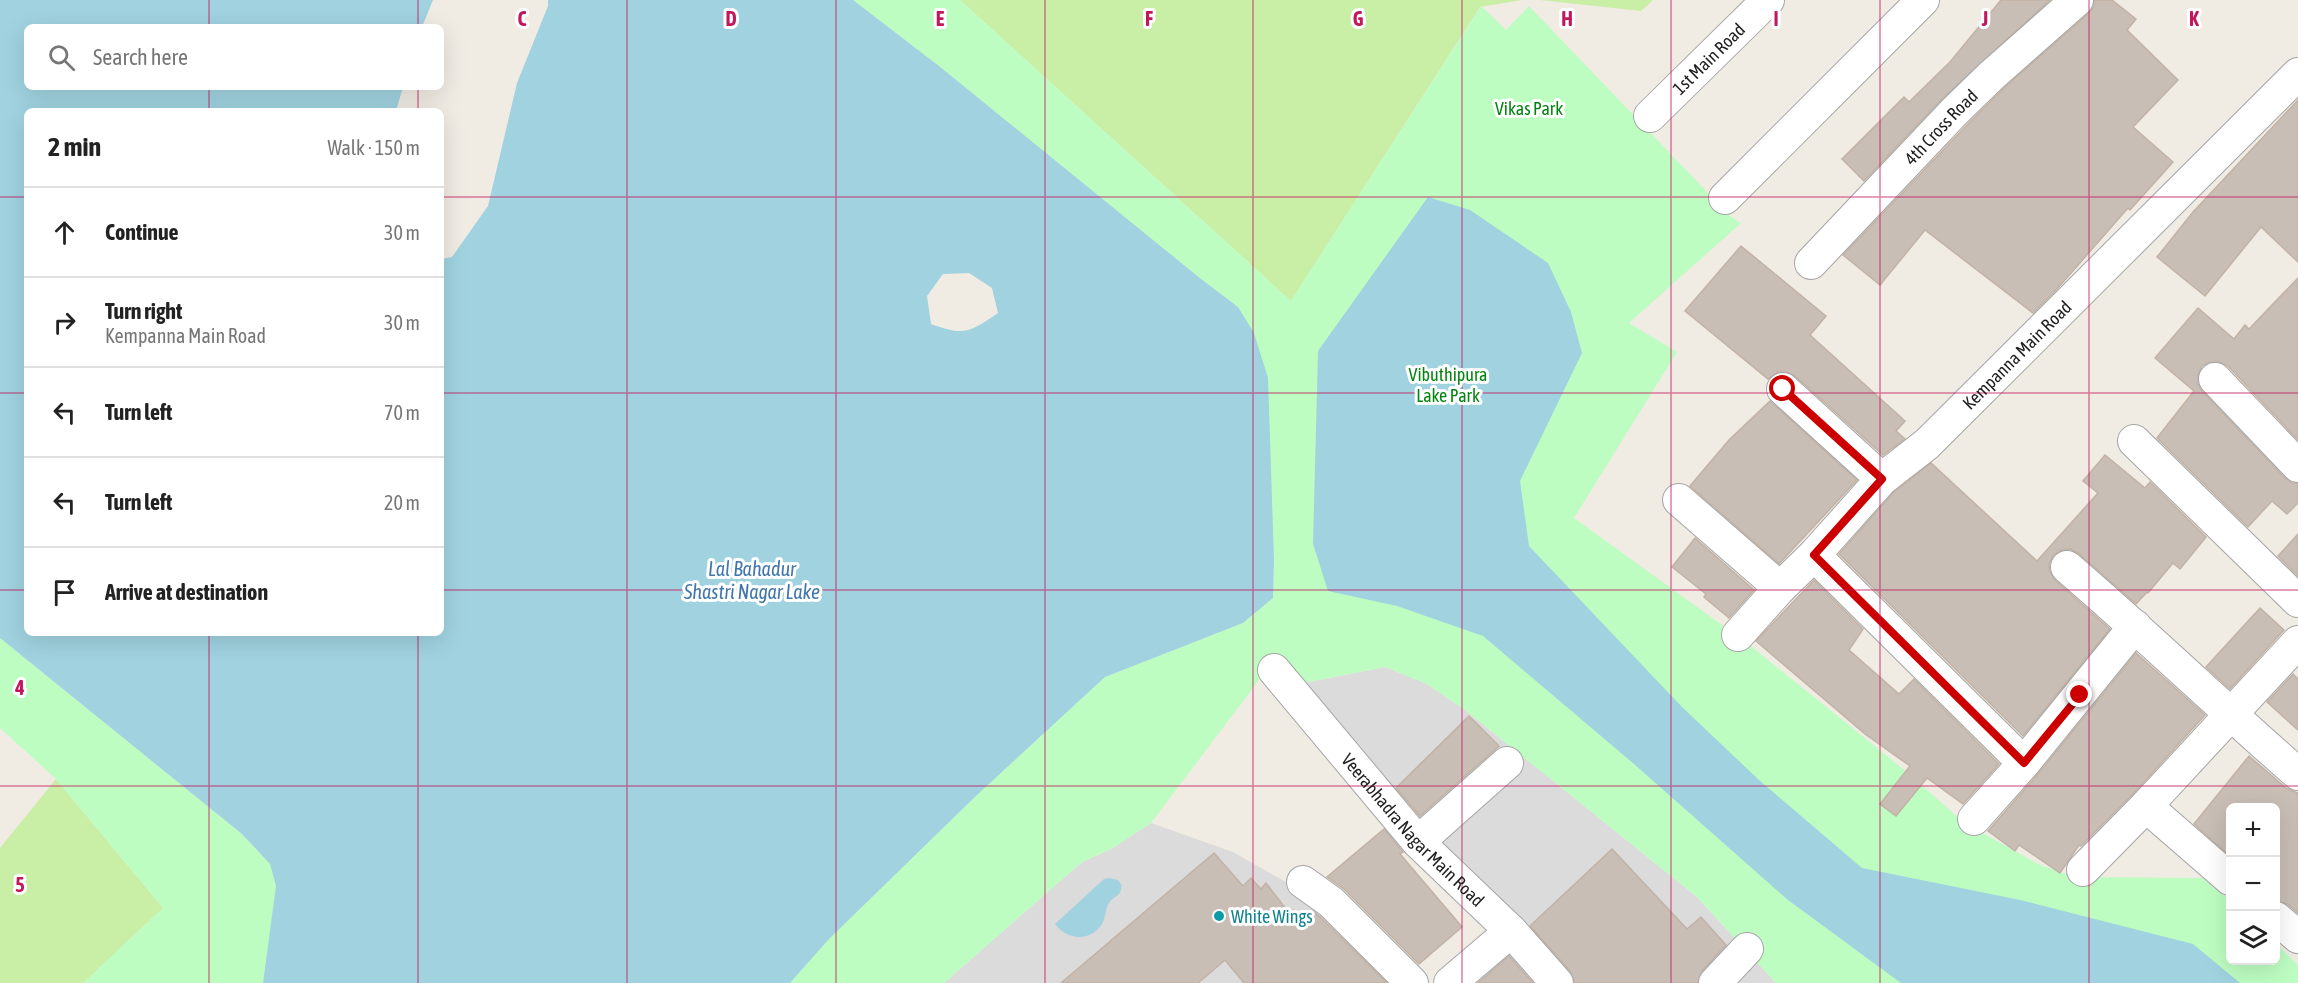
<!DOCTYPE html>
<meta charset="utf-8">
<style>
:root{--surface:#fff;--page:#f6f6f6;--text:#222;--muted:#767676;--line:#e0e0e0}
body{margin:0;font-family:"Asap Condensed",sans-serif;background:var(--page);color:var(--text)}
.controls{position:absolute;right:18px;bottom:18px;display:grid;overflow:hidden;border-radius:9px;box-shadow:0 6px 24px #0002}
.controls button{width:54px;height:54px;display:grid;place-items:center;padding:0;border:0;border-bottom:2px solid var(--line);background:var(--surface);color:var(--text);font:30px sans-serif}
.stop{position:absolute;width:18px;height:18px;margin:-14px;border:4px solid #c00;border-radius:50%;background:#fff}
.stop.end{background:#c00;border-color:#fff;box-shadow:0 2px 6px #0008}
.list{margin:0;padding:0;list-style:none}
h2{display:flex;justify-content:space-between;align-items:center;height:78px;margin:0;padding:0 24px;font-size:26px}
h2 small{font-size:20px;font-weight:400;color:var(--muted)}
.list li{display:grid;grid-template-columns:39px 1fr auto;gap:18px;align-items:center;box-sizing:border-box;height:90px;padding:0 24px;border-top:2px solid var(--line)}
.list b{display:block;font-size:22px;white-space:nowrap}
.list p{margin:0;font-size:20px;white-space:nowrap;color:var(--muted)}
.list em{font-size:20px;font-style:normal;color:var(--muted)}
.icon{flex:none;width:33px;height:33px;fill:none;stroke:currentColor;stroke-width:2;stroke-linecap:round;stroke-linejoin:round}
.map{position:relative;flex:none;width:2298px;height:983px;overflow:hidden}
.search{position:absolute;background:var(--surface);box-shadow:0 6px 24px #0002;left:24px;top:24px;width:420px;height:66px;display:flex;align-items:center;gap:15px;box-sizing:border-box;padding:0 21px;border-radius:9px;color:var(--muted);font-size:22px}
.panel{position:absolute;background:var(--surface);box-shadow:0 6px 24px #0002;left:24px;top:108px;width:420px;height:528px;border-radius:9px}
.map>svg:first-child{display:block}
</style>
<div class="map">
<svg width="2298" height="983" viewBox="0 0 2298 983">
<rect width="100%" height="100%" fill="#f0ebe3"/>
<g fill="#dcdbdb">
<path d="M1385 667 1427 684 1465 710 1697 897 1776 983H1467L1525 931 1262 676 1304 683Z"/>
<path d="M1151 823 1233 852 1314 898 1414 983H944L1082 862 1111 849Z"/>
</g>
<g fill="#c9eea5">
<path d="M960 0H1522L1480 7 1291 301Z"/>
<path d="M1540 0H1653L1641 11Z"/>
<path d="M56 779 163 908 83 983H0V848Z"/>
</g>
<g fill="#bdfdc2">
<path d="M853 0H960L1291 301 1481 6 1506 30 1529 6 1730 216 1741 223 1629 323 1677 352 1574 518 1747 643 1907 772 1963 822 2040 865 2075 877 2205 878 2230 901V960H2276V944L2298 965V983H1776L1697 897 1465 710 1427 684 1385 667 1303 683 1262 676 1151 823 1111 849 1082 862 944 983H790L829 939 977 795 1105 677 1243 623 1273 598 1274 560 1238 307 1201 279 939 66Z"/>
<path d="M0 638 242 834 270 864 277 886 263 983H83L163 908 56 779 0 728Z"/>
</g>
<g fill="#a0d2e0" fill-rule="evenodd">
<path d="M0 0H433L422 27H27V87H403L396 111H27V633H441V259L452 257 488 206 517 83 548 6V0H853L939 66 1201 279 1238 307 1254 333 1268 378 1274 560 1273 598 1243 623 1105 677 977 795 829 939 790 983H263L276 886 270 864 242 834 0 638ZM969 273 992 288 998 313C969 333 964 336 931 324L927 296 943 274Z"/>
<path d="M1428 197 1470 210 1548 263 1571 312 1582 353 1520 481 1529 546 1682 707 1759 780 1862 868 2020 900 2193 944 2240 983H1901L1788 900 1634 764 1483 636 1397 606 1328 591 1313 544 1318 351Z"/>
<path d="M1109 878 1118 880C1121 884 1122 884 1121 889 1120 897 1112 897 1109 903 1105 909 1106 916 1103 922 1093 942 1067 941 1055 924L1104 879Z"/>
</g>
<g fill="#c8beb6" stroke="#c2b2a4" stroke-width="1.5">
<path d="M2001 0H2050L1942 99 1864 181 1842 159 1904 97 1909 102 1950 62Z"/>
<path d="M2094 0H2112L2136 19 2127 30 2178 80 2133 127 2173 162 2130 210 2128 208 2057 289 2033 313 1925 230 1880 285 1843 255 1968 124 2003 89 2089 13 2094 6Z"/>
<path d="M2298 100V262L2261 227 2205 296 2157 257 2193 212Z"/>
<path d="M1741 246 1826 316 1810 335 1905 421 1896 431 1905 439 1883 455 1795 376 1787 372H1778L1768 379 1685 311Z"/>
<path d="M2298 278V440L2228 366 2219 362H2210L2202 366 2198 375V384L2202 391 2285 478 2292 483H2298V503L2287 514 2272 501 2248 527 2157 438 2194 391 2155 358 2198 308 2234 339 2245 325 2249 329Z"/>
<path d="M1770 401 1857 480 1779 564 1690 486 1729 440Z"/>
<path d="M2105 455 2145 488 2150 482 2206 537 2180 569 2173 563 2148 593 2147 592 2136 604 2078 553 2070 549 2062 550 2054 555 2049 564 2050 572 2055 580 2110 629 2023 736 1839 554 1894 492 1931 463 2037 561 2098 493 2083 481Z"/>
<path d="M2298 534V576L2278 556Z"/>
<path d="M1695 538 1754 590 1729 618 1704 597 1706 594 1672 567Z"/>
<path d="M1814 580 1863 629 1849 650 1899 694 1914 679 1999 764 1963 804 1927 778 1896 816 1880 804 1910 766 1865 734 1756 641Z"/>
<path d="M2260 608 2284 630 2230 689 2206 667Z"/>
<path d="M2136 653 2205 715 2133 794 2081 846 2079 845 2060 873 2019 845 2015 851 1988 831 2038 774Z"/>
<path d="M2293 674 2298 679V730L2267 702Z"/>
<path d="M1469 716 1499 746 1420 816 1396 788Z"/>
<path d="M2249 756 2286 788 2298 793V913L2287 904 2276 901V807H2230V856L2194 824Z"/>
<path d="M1384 829 1403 852 1400 854 1462 927 1419 964 1344 889 1327 877Z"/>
<path d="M1612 849 1687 929 1701 917 1726 945 1702 971 1698 983H1574L1570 971 1530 926Z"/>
<path d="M1214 853 1243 886 1251 878 1261 889 1266 883 1289 913 1293 910 1306 923 1313 911 1319 916 1387 983H1244L1225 960 1198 983H1061Z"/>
<path d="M1509 956 1533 983H1478Z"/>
</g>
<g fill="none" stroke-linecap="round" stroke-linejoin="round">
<defs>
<g id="minor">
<path id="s1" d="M1650 116 1768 0"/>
<path d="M1725 198 1923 0"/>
<path id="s2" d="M1811 263 1955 111 1991 76 2077 0"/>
<path d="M2215 379 2298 466"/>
<path d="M1783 389 1882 479"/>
<path d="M2134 441 2298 601"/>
<path d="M1679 500 1780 588"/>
<path d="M1814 555 2024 763 2135 626"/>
<path d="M2067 567C2145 634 2220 706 2298 774"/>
<path id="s3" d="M1738 635 1780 588 1814 555 1882 479 1927 444 2298 74"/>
<path id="s4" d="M1274 670 1418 842 1511 931 1557 983"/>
<path d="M2146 806 2230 879"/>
<path d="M1974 819 2024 763"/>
<path d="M1418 842 1507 763"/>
<path d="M2083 870 2146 806 2298 642"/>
<path d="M1303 882 1331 902 1412 983"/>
<path d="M2276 918 2298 937"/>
<path d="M1450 983 1511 931"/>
<path d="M1715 983 1747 949"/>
</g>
</defs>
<use href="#minor" stroke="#a5a5a5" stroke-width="34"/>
<use href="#minor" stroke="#fff" stroke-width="32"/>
</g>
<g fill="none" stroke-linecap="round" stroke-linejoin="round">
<path stroke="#c00" stroke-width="8" d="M1783 389 1882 479 1814 555 2024 763 2080 695"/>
</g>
<path fill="none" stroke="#c2185b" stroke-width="1.5" stroke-opacity="0.55" d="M209 0V27M418 0V27M627 0V983M836 0V983M1045 0V983M1253 0V983M1462 0V983M1671 0V983M1880 0V983M2089 0V983M209 87V111M418 87V111M0 197H27M441 197H2298M0 393H27M441 393H2298M0 590H27M441 590H2298M209 633V983M418 633V983M0 786H2298"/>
<circle fill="#0f9aa8" stroke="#fff" stroke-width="2" cx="1219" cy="916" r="6"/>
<g text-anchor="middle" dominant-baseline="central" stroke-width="6" stroke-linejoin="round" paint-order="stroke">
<g font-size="18" fill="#1e1e1e" stroke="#fff">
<text stroke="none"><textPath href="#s1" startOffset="82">1st Main Road</textPath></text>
<text stroke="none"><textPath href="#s2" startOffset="188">4th Cross Road</textPath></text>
<text stroke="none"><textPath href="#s3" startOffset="396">Kempanna Main Road</textPath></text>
<text stroke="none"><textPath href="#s4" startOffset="212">Veerabhadra Nagar Main Road</textPath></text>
</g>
<g font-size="18" fill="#04840f" stroke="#fff">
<text x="1529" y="108">Vikas Park</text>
<text x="1448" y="374">Vibuthipura<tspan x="1448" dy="21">Lake Park</tspan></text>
</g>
<g font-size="18" fill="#0d838f" stroke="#fff" text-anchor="start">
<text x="1231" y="916">White Wings</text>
</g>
<g font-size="20" font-style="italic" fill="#4177ac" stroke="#fff">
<text x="752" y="568">Lal Bahadur<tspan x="752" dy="23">Shastri Nagar Lake</tspan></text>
</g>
</g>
<g font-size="20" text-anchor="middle" font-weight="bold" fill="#c2185b" stroke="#fff" stroke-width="6" stroke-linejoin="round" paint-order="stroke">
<text x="522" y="26">C</text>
<text x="731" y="26">D</text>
<text x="940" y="26">E</text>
<text x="1149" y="26">F</text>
<text x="1358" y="26">G</text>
<text x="1567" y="26">H</text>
<text x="1776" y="26">I</text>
<text x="1985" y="26">J</text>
<text x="2194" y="26">K</text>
<text x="20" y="695">4</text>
<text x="20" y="892">5</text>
</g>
</svg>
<div class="controls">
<button>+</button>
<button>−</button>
<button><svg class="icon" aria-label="layers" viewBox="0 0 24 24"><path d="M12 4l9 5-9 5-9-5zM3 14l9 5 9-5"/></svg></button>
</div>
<div class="stop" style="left:1783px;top:389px"></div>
<div class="stop end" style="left:2080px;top:695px"></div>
<div class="search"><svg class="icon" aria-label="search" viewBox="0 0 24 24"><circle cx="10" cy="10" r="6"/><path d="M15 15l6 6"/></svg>Search here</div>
<section class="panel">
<h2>2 min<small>Walk · 150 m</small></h2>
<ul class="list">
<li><svg class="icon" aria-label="ahead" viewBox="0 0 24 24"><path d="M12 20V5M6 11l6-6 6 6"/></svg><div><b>Continue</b></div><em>30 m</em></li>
<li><svg class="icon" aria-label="right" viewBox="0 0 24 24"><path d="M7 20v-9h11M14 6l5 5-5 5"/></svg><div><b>Turn right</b><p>Kempanna Main Road</p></div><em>30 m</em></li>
<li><svg class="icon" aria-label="left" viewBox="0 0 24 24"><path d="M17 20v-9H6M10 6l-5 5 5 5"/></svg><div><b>Turn left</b></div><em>70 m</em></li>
<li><svg class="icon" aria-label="left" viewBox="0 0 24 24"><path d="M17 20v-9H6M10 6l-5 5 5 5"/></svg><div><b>Turn left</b></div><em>20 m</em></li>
<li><svg class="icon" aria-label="arrive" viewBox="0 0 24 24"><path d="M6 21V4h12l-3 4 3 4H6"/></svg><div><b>Arrive at destination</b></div></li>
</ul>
</section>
</div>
